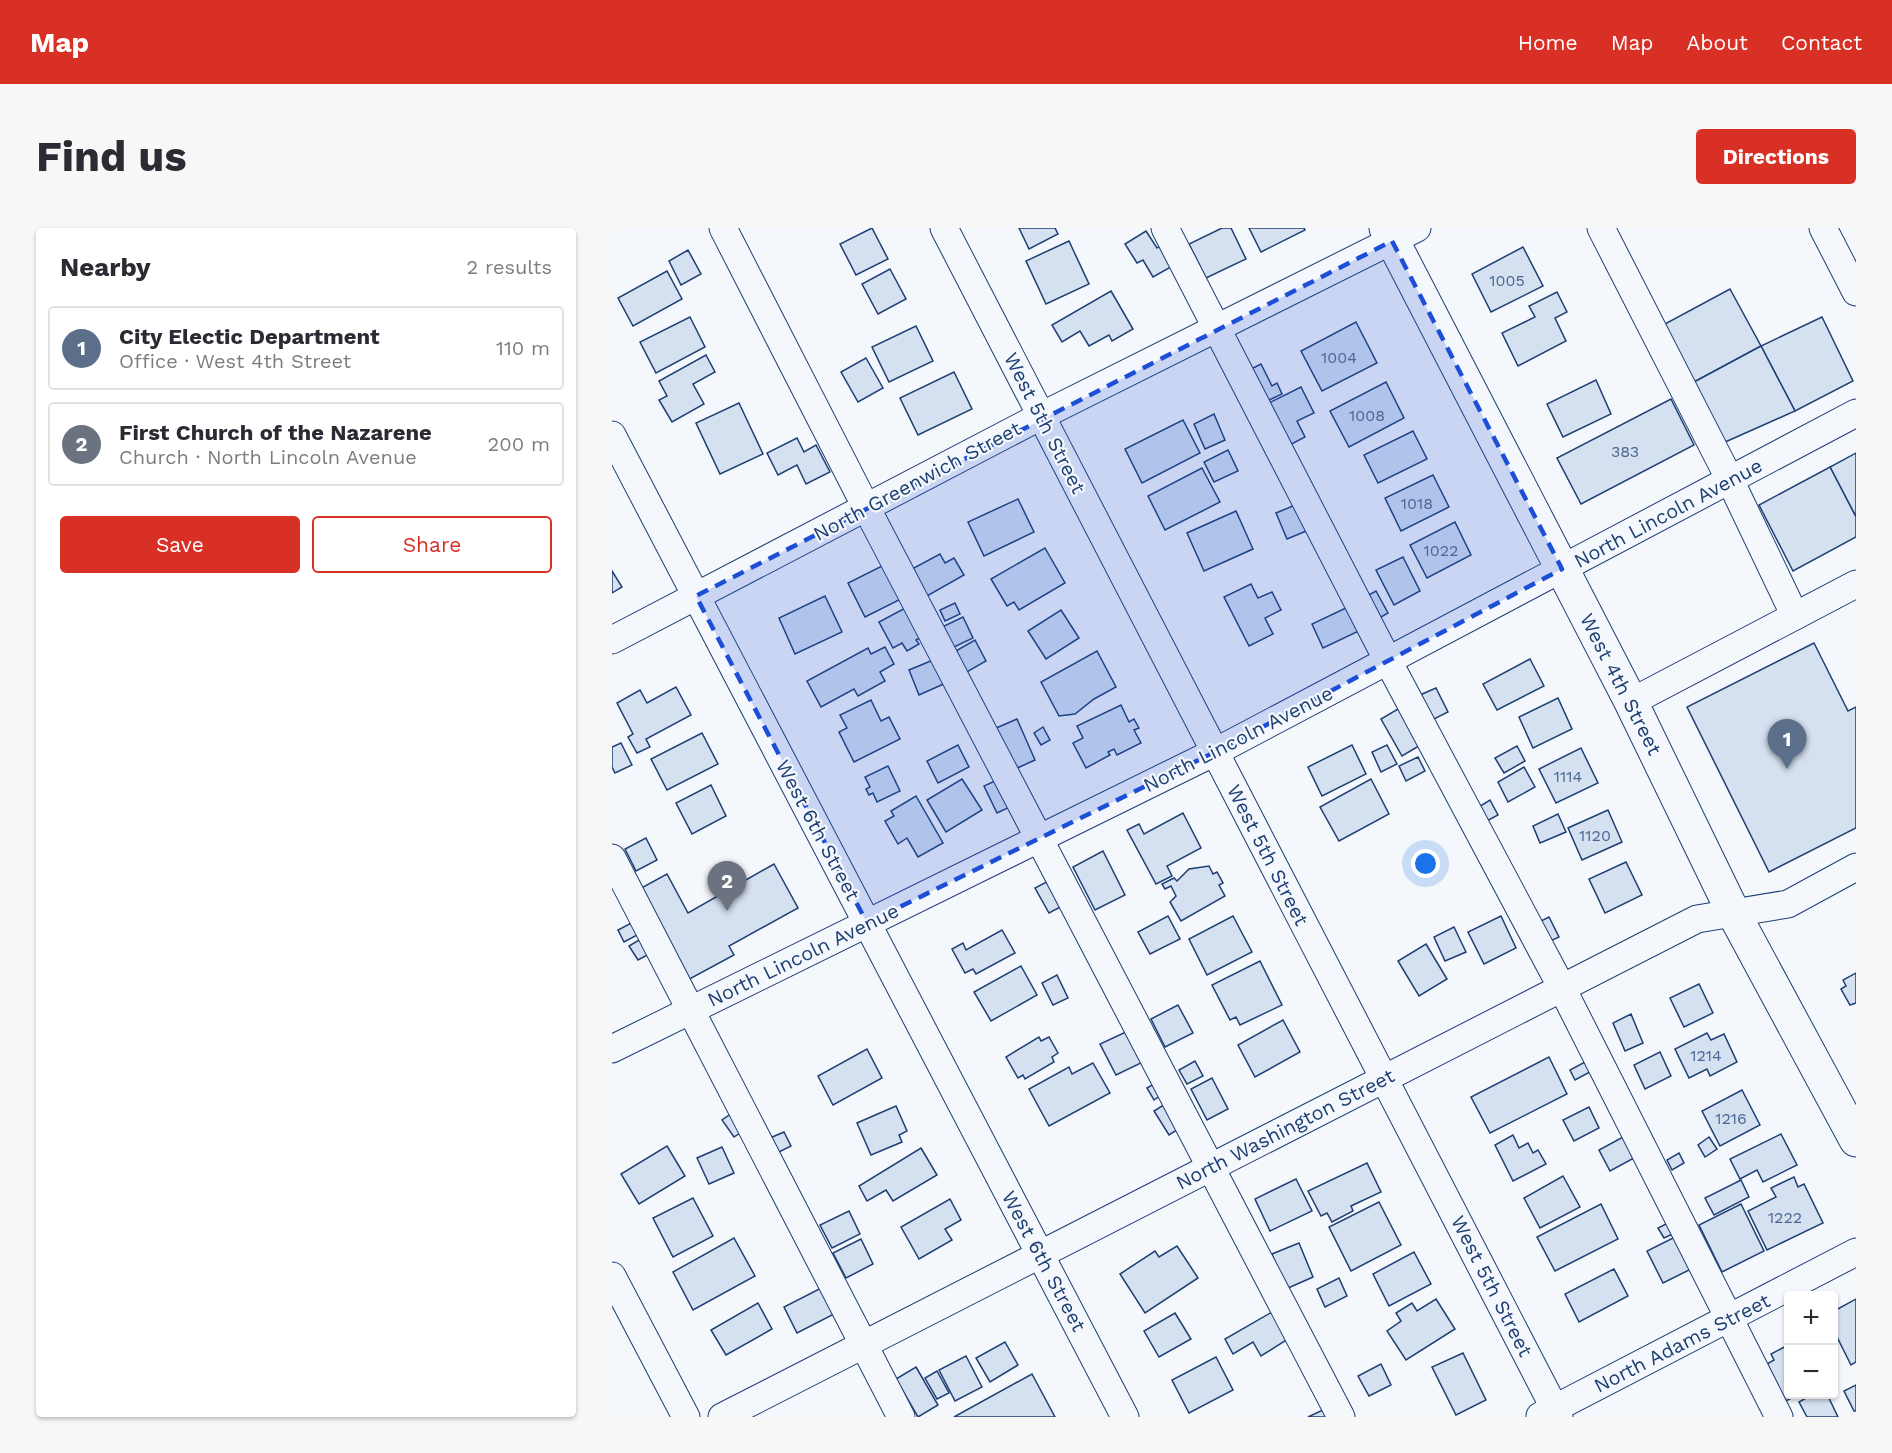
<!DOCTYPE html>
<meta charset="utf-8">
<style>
:root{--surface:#fff;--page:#f7f7f7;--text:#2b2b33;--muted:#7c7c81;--line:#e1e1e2;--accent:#d93025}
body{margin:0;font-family:"Work Sans",sans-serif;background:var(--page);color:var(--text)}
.controls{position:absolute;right:18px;bottom:18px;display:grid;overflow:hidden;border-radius:6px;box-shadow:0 2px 4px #0004}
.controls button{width:54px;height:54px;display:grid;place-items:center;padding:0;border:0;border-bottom:2px solid var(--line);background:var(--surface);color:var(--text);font:30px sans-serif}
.you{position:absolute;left:814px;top:636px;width:21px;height:21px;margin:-15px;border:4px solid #fff;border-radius:50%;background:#1a73e8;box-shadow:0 0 0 9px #1a73e833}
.badge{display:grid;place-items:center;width:39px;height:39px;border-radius:50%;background:var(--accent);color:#fff;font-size:20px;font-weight:700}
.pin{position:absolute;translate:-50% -50px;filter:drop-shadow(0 2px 3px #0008)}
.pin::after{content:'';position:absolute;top:32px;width:21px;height:18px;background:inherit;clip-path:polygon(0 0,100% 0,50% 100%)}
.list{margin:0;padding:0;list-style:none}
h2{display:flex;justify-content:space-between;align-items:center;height:78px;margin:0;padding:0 24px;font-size:26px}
h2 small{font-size:20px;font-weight:400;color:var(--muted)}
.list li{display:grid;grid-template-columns:39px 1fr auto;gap:18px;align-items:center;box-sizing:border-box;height:84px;margin:0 12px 12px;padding:0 12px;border:2px solid var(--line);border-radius:6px}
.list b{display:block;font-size:22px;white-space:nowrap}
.list p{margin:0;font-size:20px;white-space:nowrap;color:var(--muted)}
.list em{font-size:20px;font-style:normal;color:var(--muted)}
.actions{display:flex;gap:12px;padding:18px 24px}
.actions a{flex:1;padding:14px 0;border:2px solid var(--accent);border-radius:6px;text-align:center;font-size:21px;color:var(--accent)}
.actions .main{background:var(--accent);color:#fff}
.map{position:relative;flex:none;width:1244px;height:1189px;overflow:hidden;border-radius:6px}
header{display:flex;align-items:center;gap:36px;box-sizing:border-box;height:84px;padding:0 30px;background:var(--accent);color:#fff}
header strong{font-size:28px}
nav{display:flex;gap:33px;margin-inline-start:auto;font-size:21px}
.intro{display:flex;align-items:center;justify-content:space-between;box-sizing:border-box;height:144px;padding:0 36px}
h1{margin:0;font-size:42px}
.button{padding:15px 27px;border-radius:6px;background:var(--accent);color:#fff;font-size:21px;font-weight:700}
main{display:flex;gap:36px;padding:0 36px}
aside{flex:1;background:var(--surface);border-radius:6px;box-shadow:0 2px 4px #0004}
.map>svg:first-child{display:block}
</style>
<header>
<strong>Map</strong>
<nav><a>Home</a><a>Map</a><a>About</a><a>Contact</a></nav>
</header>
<div class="intro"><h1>Find us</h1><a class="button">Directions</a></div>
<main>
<aside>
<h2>Nearby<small>2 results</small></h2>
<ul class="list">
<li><span class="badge" style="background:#5c6f8a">1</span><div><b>City Electic Department</b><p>Office · West 4th Street</p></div><em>110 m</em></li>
<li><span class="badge" style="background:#6b7280">2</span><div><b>First Church of the Nazarene</b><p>Church · North Lincoln Avenue</p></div><em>200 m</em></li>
</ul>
<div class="actions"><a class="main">Save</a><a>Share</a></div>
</aside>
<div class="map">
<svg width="1244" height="1189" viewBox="0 0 1244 1189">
<rect width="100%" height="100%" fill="#f4f7fb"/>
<g fill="#d5e0f0" stroke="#1d3f73" stroke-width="1.5">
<path d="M260 0 276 31 244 47 228 16Z"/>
<path d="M407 0H443L446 6 417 21Z"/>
<path d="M610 0H619L634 31 594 50 577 16Z"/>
<path d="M637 0H692L693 2 649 24Z"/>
<path d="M534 3 545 20 554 14 566 35 541 49 531 32 525 35 513 16Z"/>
<path d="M457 13 477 56 434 76 414 33Z"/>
<path d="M911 19 931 58 879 84 860 46Z"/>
<path d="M76 22 89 46 69 57 57 33Z"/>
<path d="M278 41 294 71 266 86 250 56Z"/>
<path d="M55 43 70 71 21 98 6 70Z"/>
<path d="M1118 61 1149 118 1082 154 1051 97Z"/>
<path d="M499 63 521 101 500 113 497 107 477 118 468 103 450 114 440 97Z"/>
<path d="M945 64 955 84 943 90 954 113 906 138 890 105 923 89 917 78Z"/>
<path d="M78 89 93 119 44 145 28 114Z"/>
<path d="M1210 89 1241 153 1183 183 1149 118Z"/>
<path d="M744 94 765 135 710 163 689 123Z"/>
<path d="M304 98 321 133 277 154 260 119Z"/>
<path d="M1149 118 1183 183 1111 215 1082 154Z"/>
<path d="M94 127 103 144 81 156 92 176 60 194 47 172 55 168 47 153Z"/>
<path d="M254 130 271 160 246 174 229 144Z"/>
<path d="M649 136 660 158 665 155 670 166 655 173 635 143Z"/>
<path d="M342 144 360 181 306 207 288 170Z"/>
<path d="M984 152 999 186 951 209 935 176Z"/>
<path d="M774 154 792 190 737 219 718 183Z"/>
<path d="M689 159 702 185 685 193 693 209 676 218 655 176Z"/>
<path d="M1059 171 1082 217 969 276 945 230Z"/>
<path d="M127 175 151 226 108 246 84 195Z"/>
<path d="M602 186 613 212 593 221 582 196Z"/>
<path d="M571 192 588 225 530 255 513 221Z"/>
<path d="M801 203 815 231 766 255 752 227Z"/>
<path d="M185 210 192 224 204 217 218 244 194 256 185 237 166 247 155 225Z"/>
<path d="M616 222 626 243 602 254 592 234Z"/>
<path d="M1244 225V289L1218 239Z"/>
<path d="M1218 239 1244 289V309L1181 343 1147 277Z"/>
<path d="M590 240 608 274 553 302 536 268Z"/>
<path d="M821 247 837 279 789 303 773 270Z"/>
<path d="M406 271 422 304 372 328 356 294Z"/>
<path d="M688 275 699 301 675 311 664 285Z"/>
<path d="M624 283 641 321 592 343 575 305Z"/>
<path d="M843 294 859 327 815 350 798 317Z"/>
<path d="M433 320 453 355 407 382 402 374 395 378 379 351Z"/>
<path d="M328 326 333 335 342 330 352 347 315 368 300 341Z"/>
<path d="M791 329 808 363 782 377 764 342Z"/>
<path d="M274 336 291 370 253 389 236 355Z"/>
<path d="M0 343 10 359 0 365Z"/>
<path d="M639 356 646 370 660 364 669 382 653 390 661 406 637 418 612 369Z"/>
<path d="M764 363 776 385 764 392 751 370Z"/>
<path d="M213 368 230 404 183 426 167 390Z"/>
<path d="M343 375 348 386 333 393 328 382Z"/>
<path d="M297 378 313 407 304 412 307 416 295 423 290 415 281 420 267 394Z"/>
<path d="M738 378 749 402 711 420 700 396Z"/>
<path d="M449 382 467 410 434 431 416 403Z"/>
<path d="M351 389 361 410 340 420 330 399Z"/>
<path d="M363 412 374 433 353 445 342 424Z"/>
<path d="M1202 415 1236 483 1244 479V600L1157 644 1075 479Z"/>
<path d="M273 419 282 436 268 444 273 453 246 468 242 461 209 479 195 453 256 420 259 426Z"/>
<path d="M485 423 504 459 482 471 463 486 447 488 429 454Z"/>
<path d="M326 430 336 454 307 467 297 442Z"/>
<path d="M918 431 932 458 885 482 871 456Z"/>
<path d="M64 459 79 487 34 511 38 519 25 525 16 509 21 506 5 475 28 462 35 475Z"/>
<path d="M824 460 836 484 820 492 808 467Z"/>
<path d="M946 470 960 501 921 520 907 489Z"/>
<path d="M259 472 269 493 277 489 288 511 242 534 227 504 235 500 228 487Z"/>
<path d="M509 477 517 494 522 491 527 500 522 502 529 515 505 527 502 521 496 524 498 527 474 540 461 515 471 510 465 498Z"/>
<path d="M791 478 812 515 790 528 769 491Z"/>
<path d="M405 491 423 532 401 542 382 501Z"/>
<path d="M431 499 438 512 429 517 422 505Z"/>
<path d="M90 505 106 536 55 562 39 531Z"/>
<path d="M9 515 20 537 3 545 0 539V519Z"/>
<path d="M346 517 357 539 326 555 315 533Z"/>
<path d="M740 517 754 546 710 568 696 539Z"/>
<path d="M775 517 785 536 769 544 760 524Z"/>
<path d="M905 518 913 533 892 545 883 530Z"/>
<path d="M969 520 986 555 944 575 927 541Z"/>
<path d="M806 529 813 543 794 553 787 538Z"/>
<path d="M276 538 288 563 265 574 261 565 257 567 254 561 258 559 253 549Z"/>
<path d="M912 539 923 559 896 574 886 554Z"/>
<path d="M350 551 370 582 334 604 315 572Z"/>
<path d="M387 551 400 578 385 585 372 558Z"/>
<path d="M759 551 777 586 727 613 708 579Z"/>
<path d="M99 557 114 588 80 606 64 575Z"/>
<path d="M304 568 331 615 306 629 295 610 286 616 273 593 282 588 279 583Z"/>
<path d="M878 572 886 587 873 594 865 580Z"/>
<path d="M996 582 1010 614 970 632 956 600Z"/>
<path d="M571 585 589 620 555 638 560 648 544 656 515 602 527 596 532 606Z"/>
<path d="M946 586 954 604 928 615 921 598Z"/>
<path d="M34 610 45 632 24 643 13 621Z"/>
<path d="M491 623 513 667 483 682 461 639Z"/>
<path d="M1014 634 1030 667 993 685 977 651Z"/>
<path d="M162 636 186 680 117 718 122 727 72 754 22 664 55 646 76 685Z"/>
<path d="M597 638 601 646 605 644 611 655 607 657 613 668 569 693 558 674 564 668 559 658 553 661 550 656 562 650 565 653 577 641Z"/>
<path d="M442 650 456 675 437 685 423 660Z"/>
<path d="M556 688 568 711 538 726 526 704Z"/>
<path d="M621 688 640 724 595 747 577 711Z"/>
<path d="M889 688 904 720 872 736 856 704Z"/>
<path d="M937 689 947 709 934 715 925 695Z"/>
<path d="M23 693 29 705 12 714 6 702Z"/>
<path d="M842 699 854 724 833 733 822 709Z"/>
<path d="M390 702 403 725 364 746 361 741 353 745 340 721 351 715 354 722Z"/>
<path d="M32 709 41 724 26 732 17 718Z"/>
<path d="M814 716 835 751 807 768 786 733Z"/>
<path d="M648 733 670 777 628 797 624 789 618 792 600 757Z"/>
<path d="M409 738 425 767 379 793 362 764Z"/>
<path d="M1244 745V775L1238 777 1229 761 1234 758 1231 752Z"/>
<path d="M445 747 456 770 441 777 430 755Z"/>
<path d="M1087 756 1101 785 1072 799 1058 770Z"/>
<path d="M566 777 581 805 553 819 539 791Z"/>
<path d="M1019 786 1031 815 1013 823 1001 795Z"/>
<path d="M671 792 688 824 643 849 626 817Z"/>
<path d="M516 803 531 834 504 847 488 816Z"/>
<path d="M1095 805 1099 812 1112 806 1125 834 1098 848 1095 841 1077 850 1063 821Z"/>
<path d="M427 809 429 813 437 809 446 825 440 829 442 834 413 851 411 847 406 850 394 829Z"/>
<path d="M255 821 270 850 221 877 206 848Z"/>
<path d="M1048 824 1059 848 1033 861 1022 837Z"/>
<path d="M937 829 955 866 878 905 859 869Z"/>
<path d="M583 833 591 848 575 856 567 842Z"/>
<path d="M973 834 978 844 963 852 958 842Z"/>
<path d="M481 835 498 865 437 898 417 861 457 839 460 846Z"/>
<path d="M600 850 616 881 595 892 579 861Z"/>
<path d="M545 854 552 865 542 872 535 860Z"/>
<path d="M1130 862 1148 897 1108 918 1090 883Z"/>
<path d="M558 873 573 897 557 907 542 883Z"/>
<path d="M284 878 295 903 287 907 290 914 259 927 245 895Z"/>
<path d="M977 879 987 900 962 913 951 892Z"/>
<path d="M123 883 134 901 122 909 110 892Z"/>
<path d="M172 904 179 918 165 925 158 910Z"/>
<path d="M1169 906 1185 937 1151 954 1145 942 1128 951 1118 931Z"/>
<path d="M901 907 907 920 916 915 921 925 926 922 934 936 901 953 883 917Z"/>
<path d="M1011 909 1022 930 998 943 987 922Z"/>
<path d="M1097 909 1105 921 1093 929 1086 917Z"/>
<path d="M55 918 73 948 27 976 9 946Z"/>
<path d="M110 919 122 945 97 956 85 930Z"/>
<path d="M309 920 325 947 281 973 274 962 255 973 247 958Z"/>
<path d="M1067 925 1072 935 1060 942 1055 932Z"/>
<path d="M755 935 769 964 739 978 741 983 720 994 715 985 709 988 696 963Z"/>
<path d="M951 948 968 979 928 1000 912 970Z"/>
<path d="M1182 949 1186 959 1192 956 1211 995 1155 1022 1136 983 1164 969 1159 960Z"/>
<path d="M684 951 700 983 658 1003 643 971Z"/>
<path d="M1129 952 1137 969 1102 987 1093 970Z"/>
<path d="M81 970 101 1008 61 1029 41 990Z"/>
<path d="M338 971 349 992 333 1001 340 1012 307 1031 289 999Z"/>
<path d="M767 974 789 1017 739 1043 717 999Z"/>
<path d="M989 976 1006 1011 943 1043 925 1009Z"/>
<path d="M1129 976 1152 1023 1110 1044 1087 997Z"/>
<path d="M237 983 248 1006 220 1020 208 997Z"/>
<path d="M1058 994 1063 1005 1052 1010 1046 1000Z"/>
<path d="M1063 1009 1079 1041 1051 1055 1035 1023Z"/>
<path d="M122 1010 143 1048 81 1082 61 1044Z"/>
<path d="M249 1011 261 1036 234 1050 221 1025Z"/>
<path d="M687 1015 701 1049 674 1061 660 1026Z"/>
<path d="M565 1018 586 1050 533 1085 508 1046 543 1023 547 1029Z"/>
<path d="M802 1024 819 1056 777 1078 761 1046Z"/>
<path d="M1002 1041 1016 1068 967 1094 953 1066Z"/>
<path d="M727 1050 735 1068 713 1079 705 1061Z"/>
<path d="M215 1057 228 1083 185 1105 172 1079Z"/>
<path d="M824 1071 843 1101 794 1132 775 1103 789 1093 784 1085 800 1075 805 1083Z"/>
<path d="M1244 1071V1134L1239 1137 1222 1103V1083Z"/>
<path d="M146 1075 160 1101 114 1127 99 1102Z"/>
<path d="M660 1084 676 1111 649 1128 641 1114 621 1126 613 1111Z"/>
<path d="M563 1085 579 1111 547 1129 532 1103Z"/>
<path d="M393 1114 406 1137 378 1154 364 1130Z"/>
<path d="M1176 1117V1166H1187L1174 1173 1155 1136 1162 1132 1159 1126Z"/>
<path d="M851 1125 874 1172 844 1187 820 1139Z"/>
<path d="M354 1128 370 1159 343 1173 327 1142Z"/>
<path d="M604 1129 621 1162 577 1185 560 1152Z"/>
<path d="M769 1136 779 1157 757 1168 746 1148Z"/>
<path d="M304 1139 326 1177 306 1189 284 1151Z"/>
<path d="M325 1143 337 1165 325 1171 313 1150Z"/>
<path d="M420 1146 443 1189H342Z"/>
<path d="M1244 1157V1183H1242L1232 1163Z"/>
<path d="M1201 1166H1215L1226 1189H1195L1187 1174Z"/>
<path d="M713 1181 717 1189H696Z"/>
</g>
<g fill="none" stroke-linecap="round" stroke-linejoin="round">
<defs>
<g id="minor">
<path d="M111 0 254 279 729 1189"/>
<path d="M332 0 947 1189"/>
<path d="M553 0 776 433 950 760 1167 1189"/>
<path d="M989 0 1118 252 1183 388"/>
<path d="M1211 0 1244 64"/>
<path d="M0 207 513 1189"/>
<path d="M0 412 429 188 805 0"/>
<path d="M1019 474 1244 356"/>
<path d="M0 630 289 1189"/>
<path d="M0 821 603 524 1244 185"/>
<path d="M0 1048 74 1189"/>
<path d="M928 1188 1244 1024"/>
<path d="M110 1189 1085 691 1176 676 1244 639"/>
</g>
<path id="major" d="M774 0 1019 474 1121 684 1244 912"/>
</defs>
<use href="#minor" stroke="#1d3f73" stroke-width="29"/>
<use href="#major" stroke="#1d3f73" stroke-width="35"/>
<use href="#minor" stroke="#f4f7fb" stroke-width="27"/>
<use href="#major" stroke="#f4f7fb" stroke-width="33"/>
</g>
<path fill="#1d4ed8" fill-opacity="0.2" stroke="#1d4ed8" stroke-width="4.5" stroke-dasharray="12 8" stroke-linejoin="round" d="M780 13 950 341 603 524 255 695 84 368Z"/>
<g text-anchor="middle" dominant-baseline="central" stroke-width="4.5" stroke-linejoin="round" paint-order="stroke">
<g font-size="16" fill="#4b6792">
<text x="895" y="52">1005</text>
<text x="727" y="129">1004</text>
<text x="755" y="187">1008</text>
<text x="1013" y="223">383</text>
<text x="805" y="275">1018</text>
<text x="829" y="322">1022</text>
<text x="956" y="548">1114</text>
<text x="983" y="607">1120</text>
<text x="1094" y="827">1214</text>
<text x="1119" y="890">1216</text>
<text x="1173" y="989">1222</text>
</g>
<g font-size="20" fill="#1d3f73" stroke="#f4f7fb">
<text transform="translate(433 195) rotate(63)">West 5th Street</text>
<text transform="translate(305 253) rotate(-28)">North Greenwich Street</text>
<text transform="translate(1056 285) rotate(-28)">North Lincoln Avenue</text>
<text transform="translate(1009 456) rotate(63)">West 4th Street</text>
<text transform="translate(626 511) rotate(-27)">North Lincoln Avenue</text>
<text transform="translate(206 602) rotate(62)">West 6th Street</text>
<text transform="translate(656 627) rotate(63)">West 5th Street</text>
<text transform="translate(191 727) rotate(-26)">North Lincoln Avenue</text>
<text transform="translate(673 901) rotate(-27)">North Washington Street</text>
<text transform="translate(432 1033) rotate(62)">West 6th Street</text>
<text transform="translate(880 1058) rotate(63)">West 5th Street</text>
<text transform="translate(1070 1115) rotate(-27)">North Adams Street</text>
</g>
</g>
</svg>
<div class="controls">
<button>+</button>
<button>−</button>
</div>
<div class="you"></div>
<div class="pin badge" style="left:1175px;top:541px;background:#5c6f8a">1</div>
<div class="pin badge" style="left:115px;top:683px;background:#6b7280">2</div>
</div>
</main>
